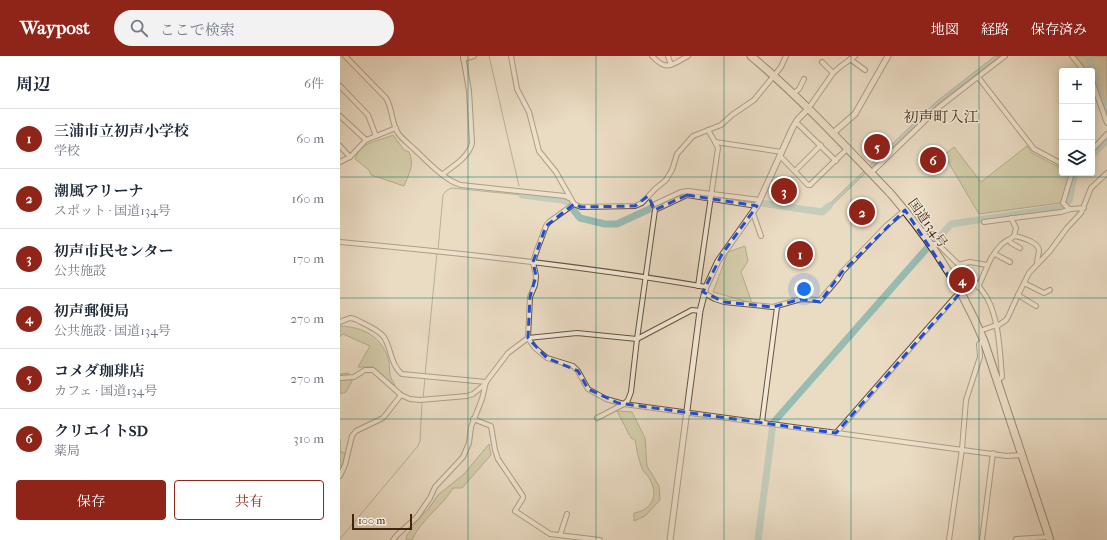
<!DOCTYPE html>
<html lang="ja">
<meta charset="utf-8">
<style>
:root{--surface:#fff;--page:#f2f2f3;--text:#1f2937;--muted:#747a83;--line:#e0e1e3;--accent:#8f2418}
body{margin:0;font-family:"IM FELL French Canon","Noto Serif JP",serif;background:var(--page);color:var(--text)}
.controls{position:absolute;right:12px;top:12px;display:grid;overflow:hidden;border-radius:4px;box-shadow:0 2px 10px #0003}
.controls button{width:36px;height:36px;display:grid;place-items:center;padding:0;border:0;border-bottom:1px solid var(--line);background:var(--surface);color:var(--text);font:20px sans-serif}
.scale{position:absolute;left:12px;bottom:10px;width:60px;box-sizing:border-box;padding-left:4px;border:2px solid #3f260f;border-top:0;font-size:11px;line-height:14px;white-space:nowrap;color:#3f260f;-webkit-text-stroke:3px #f1e8d8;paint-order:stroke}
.you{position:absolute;left:464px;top:233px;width:14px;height:14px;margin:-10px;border:3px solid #fff;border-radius:50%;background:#1a73e8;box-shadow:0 0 0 6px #1a73e833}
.badge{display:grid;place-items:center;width:26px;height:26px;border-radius:50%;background:var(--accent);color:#fff;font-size:13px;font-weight:700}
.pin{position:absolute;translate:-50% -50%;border:2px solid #fff;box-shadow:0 1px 4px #0006}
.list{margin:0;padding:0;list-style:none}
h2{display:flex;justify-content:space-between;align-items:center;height:52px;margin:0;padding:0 16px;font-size:17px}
h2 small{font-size:13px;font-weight:400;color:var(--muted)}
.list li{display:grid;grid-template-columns:26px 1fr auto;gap:12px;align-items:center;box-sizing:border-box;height:60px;padding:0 16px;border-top:1px solid var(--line)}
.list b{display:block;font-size:15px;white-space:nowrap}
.list p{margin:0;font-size:13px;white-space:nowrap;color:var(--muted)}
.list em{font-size:13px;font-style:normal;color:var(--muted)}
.actions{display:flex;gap:8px;padding:12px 16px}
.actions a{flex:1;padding:9px 0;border:1px solid var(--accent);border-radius:4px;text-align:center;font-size:14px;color:var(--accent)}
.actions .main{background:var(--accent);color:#fff}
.icon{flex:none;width:22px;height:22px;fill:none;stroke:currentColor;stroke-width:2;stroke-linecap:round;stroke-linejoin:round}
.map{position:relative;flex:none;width:767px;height:484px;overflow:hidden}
header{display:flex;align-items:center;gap:24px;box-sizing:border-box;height:56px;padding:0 20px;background:var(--accent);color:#fff}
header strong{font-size:19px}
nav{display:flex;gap:22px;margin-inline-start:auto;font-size:14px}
.search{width:280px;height:36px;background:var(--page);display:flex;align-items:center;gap:10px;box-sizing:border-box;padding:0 14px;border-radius:22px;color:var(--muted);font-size:15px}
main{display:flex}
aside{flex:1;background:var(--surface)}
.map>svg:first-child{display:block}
</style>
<header>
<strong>Waypost</strong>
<div class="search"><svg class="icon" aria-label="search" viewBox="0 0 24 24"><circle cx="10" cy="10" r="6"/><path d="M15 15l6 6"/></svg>ここで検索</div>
<nav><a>地図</a><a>経路</a><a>保存済み</a></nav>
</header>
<main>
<aside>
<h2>周辺<small>6件</small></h2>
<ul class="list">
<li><span class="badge">1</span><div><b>三浦市立初声小学校</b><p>学校</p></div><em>60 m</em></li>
<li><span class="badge">2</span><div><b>潮風アリーナ</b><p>スポット · 国道134号</p></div><em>160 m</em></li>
<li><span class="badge">3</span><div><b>初声市民センター</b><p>公共施設</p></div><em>170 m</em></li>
<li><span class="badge">4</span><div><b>初声郵便局</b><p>公共施設 · 国道134号</p></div><em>270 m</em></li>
<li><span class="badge">5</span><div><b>コメダ珈琲店</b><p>カフェ · 国道134号</p></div><em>270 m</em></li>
<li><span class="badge">6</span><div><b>クリエイトSD</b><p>薬局</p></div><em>310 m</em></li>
</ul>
<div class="actions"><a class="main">保存</a><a>共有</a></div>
</aside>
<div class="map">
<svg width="767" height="484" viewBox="0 0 767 484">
<rect width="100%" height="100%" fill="#eadbc3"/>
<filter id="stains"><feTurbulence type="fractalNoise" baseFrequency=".005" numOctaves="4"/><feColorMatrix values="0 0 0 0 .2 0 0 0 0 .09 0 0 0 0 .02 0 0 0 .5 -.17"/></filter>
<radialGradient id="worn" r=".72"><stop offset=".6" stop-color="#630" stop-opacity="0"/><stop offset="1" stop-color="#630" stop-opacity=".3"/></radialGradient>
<g fill="#bcbe90" stroke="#7e7250">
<path d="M735 0H746L751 15H747Z"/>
<path d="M750 0H767V50Z"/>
<path d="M53 79 64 94 69 96C75 108 69 118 64 130L31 119 29 114 15 103C20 86 39 85 53 79Z"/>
<path d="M687 90 692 97 722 113V117H730L723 145 720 147 639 158 604 99 614 91 641 126Z"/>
<path d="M405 190 408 205 401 216 412 247 373 236 388 196Z"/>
<path d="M0 270C24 271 43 281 49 306 50 311 49 317 51 322 52 325 54 326 55 330L33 311H18L30 290 3 278 0 281Z"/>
<path d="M8 317 12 325 6 336 0 338V318Z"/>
<path d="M277 355 292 356 305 382 307 410 319 430 320 444 305 460 294 465V457C313 454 319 438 309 422 307 418 303 416 302 412 298 403 297 394 295 384L291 382Z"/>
<path d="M0 383V395L6 398 0 416Z"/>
<path d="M149 388 151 399 122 432H113C102 451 81 463 72 484H66L67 479 77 465 89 452 98 439 124 418Z"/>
</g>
<path fill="#98bbb2" stroke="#747f71" d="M655 0H660L600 46 488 153 482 157 481 156 596 46Z"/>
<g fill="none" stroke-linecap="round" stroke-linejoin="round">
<g stroke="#747f71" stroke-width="1">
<path d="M149 0 179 130"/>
<path d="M98 194 103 139 106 135 111 132 182 139 181 138"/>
<path d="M85 319 97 197"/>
<path d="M83 343 85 322"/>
<path d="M0 483 78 390 80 385 82 346"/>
</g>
<g stroke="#98bbb2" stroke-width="7">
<path d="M748 0 767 56"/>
<path d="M752 99 767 84"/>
<path d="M182 139 222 144 227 146"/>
<path d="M365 139 482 156 489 150"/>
<path d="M232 152 240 162 265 168H277L342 138 351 137"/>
<path d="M597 184 611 168 724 151 729 145 735 117"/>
<path d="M418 484 433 367 588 191"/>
</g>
<defs>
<g id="minor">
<path d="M5 0 46 42C53 53 51 67 58 77 62 83 68 87 73 92 86 104 105 125 121 129L225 140 229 142"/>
<path d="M171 0 177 33 189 56 199 95 216 116 234 148 241 151 295 150 302 147 315 133 326 124 332 114 337 98 353 80 381 69 392 59 414 44 441 11 446 0"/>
<path d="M312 0C327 16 331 9 348 0"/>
<path d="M328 0 331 9"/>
<path d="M732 0 744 15"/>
<path d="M123 3 134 0"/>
<path d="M510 3 525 14"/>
<path d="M482 6 493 17"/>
<path d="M638 21 694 93 722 108"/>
<path d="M752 25 767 67"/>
<path d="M0 30 28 59 36 80"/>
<path d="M453 38 459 33 464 23"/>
<path d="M468 53 493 17 501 10 515 0"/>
<path d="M0 60 26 84"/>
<path d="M456 66 496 105"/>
<path d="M368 74 375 86 442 96"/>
<path d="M0 90 10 101"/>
<path d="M752 94 767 78"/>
<path d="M440 100 468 129H470L507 93"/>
<path d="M0 106 10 101 26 84 56 72"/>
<path d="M455 115 481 89"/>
<path d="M531 117 598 52 665 0"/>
<path d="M103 118C113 110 129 101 132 87L129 35 123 0"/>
<path d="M234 148 209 166 206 170 197 194 193 206 196 220 195 229 190 241 188 282 195 292 207 302 233 310 238 315 244 326 248 333 266 343 284 348 667 400 682 399"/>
<path d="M313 149 341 136 348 135 420 144"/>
<path d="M729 153 723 147 732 117"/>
<path d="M413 157 421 180"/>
<path d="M644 166 721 156 731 153 744 152"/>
<path d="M674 180C681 181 698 186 699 194 699 198 697 203 697 207"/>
<path d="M669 184 671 187 680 192"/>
<path d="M0 186C122 197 245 210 366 231"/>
<path d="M591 189 595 188 599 189C615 206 635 222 647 242 659 263 660 297 662 321L658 324"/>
<path d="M655 198 670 206"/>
<path d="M618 209 630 206 647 209"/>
<path d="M684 227 704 237 710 234"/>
<path d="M358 230 378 92 375 86"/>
<path d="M638 231C645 217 649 201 661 189 664 185 670 184 674 180L676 172 671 162"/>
<path d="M364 237 375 243 384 246 433 251 461 243 480 244 498 223 502 216 546 170 565 154"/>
<path d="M678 239 696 250"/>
<path d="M0 266 10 262 15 263C24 268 38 273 44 281 51 292 51 310 62 318L146 326"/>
<path d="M656 271 666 264 668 261 678 239 689 217 710 195 727 172 741 157 751 132 767 117"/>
<path d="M640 275 656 269"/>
<path d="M0 322 14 321 25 314H33L61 339 70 343 80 344 127 340 133 338 144 329"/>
<path d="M257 362 284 348 288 344 291 336 297 283 315 154 347 139 417 150"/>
<path d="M133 363 151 370 155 394 158 403 183 440V442L175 455 210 478 260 484"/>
<path d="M422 366 437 251"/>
<path d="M496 377 615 241 620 237"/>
<path d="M0 420 5 409 12 380 16 375 43 362 61 339"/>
<path d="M220 479 227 458"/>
<path d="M676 483 709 481"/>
<path d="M53 484 57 479 77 461 90 442 95 431 123 401 129 387 131 371 142 343 146 326 168 297 188 282 237 277 297 283 352 254 360 255"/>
<path d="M609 484 622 393 626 344 640 301 639 288 644 285"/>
<path d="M642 484 653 397"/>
</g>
<g id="tertiary">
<path d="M492 78 515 58 548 0"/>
<path d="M330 484 360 255 366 231 378 205 417 150 453 71 458 63 468 53"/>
</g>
<path id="trunk" d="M411 0C461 42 506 91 551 138 588 181 622 231 644 285L710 484"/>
</defs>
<use href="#minor" stroke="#6a533c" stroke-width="6"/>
<use href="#tertiary" stroke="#6a533c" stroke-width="7"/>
<use href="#trunk" stroke="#3f260f" stroke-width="9"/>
<use href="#minor" stroke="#f1e8d8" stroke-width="4"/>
<use href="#tertiary" stroke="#f1e8d8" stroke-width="5"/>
<use href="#trunk" stroke="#eadbc3" stroke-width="7"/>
</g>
<path d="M0 0H767V484H0ZM347 139 417 150 382 198 363 236 384 246 433 251 461 243 480 246 502 216 565 154 620 237 496 377 278 347 248 333 238 315 207 302 188 282 190 241 196 220 193 206 206 170 234 148 241 151 295 150 308 140 315 154Z" fill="#eadbc3" fill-opacity=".55" fill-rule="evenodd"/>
<path fill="none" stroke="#1d4ed8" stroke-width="3" stroke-dasharray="8 5" stroke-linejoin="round" d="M347 139 417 150 382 198 363 236 384 246 433 251 461 243 480 246 502 216 565 154 620 237 496 377 278 347 248 333 238 315 207 302 188 282 190 241 196 220 193 206 206 170 234 148 241 151 295 150 308 140 315 154Z"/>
<path fill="none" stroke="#0f766e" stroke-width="1" stroke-opacity="0.55" d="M128 0V484M256 0V484M384 0V484M511 0V484M639 0V484M0 121H767M0 242H767M0 363H767"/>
<g text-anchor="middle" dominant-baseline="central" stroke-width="3" stroke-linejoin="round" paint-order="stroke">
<g font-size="13" fill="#3f260f" stroke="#f1e8d8">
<text transform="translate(588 167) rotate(54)">国道134号</text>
</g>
<g font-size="15" fill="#3f260f" stroke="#f1e8d8">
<text x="601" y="61">初声町入江</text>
</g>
</g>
<rect width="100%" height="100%" filter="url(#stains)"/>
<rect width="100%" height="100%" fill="url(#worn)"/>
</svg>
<div class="controls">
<button>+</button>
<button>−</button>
<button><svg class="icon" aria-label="layers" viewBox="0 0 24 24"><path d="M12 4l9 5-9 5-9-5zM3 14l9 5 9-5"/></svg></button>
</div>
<div class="scale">100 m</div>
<div class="you"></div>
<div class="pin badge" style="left:460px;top:198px">1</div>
<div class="pin badge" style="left:522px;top:156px">2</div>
<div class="pin badge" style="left:444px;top:135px">3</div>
<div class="pin badge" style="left:622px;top:224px">4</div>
<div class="pin badge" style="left:537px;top:91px">5</div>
<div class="pin badge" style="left:593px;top:104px">6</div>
</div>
</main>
